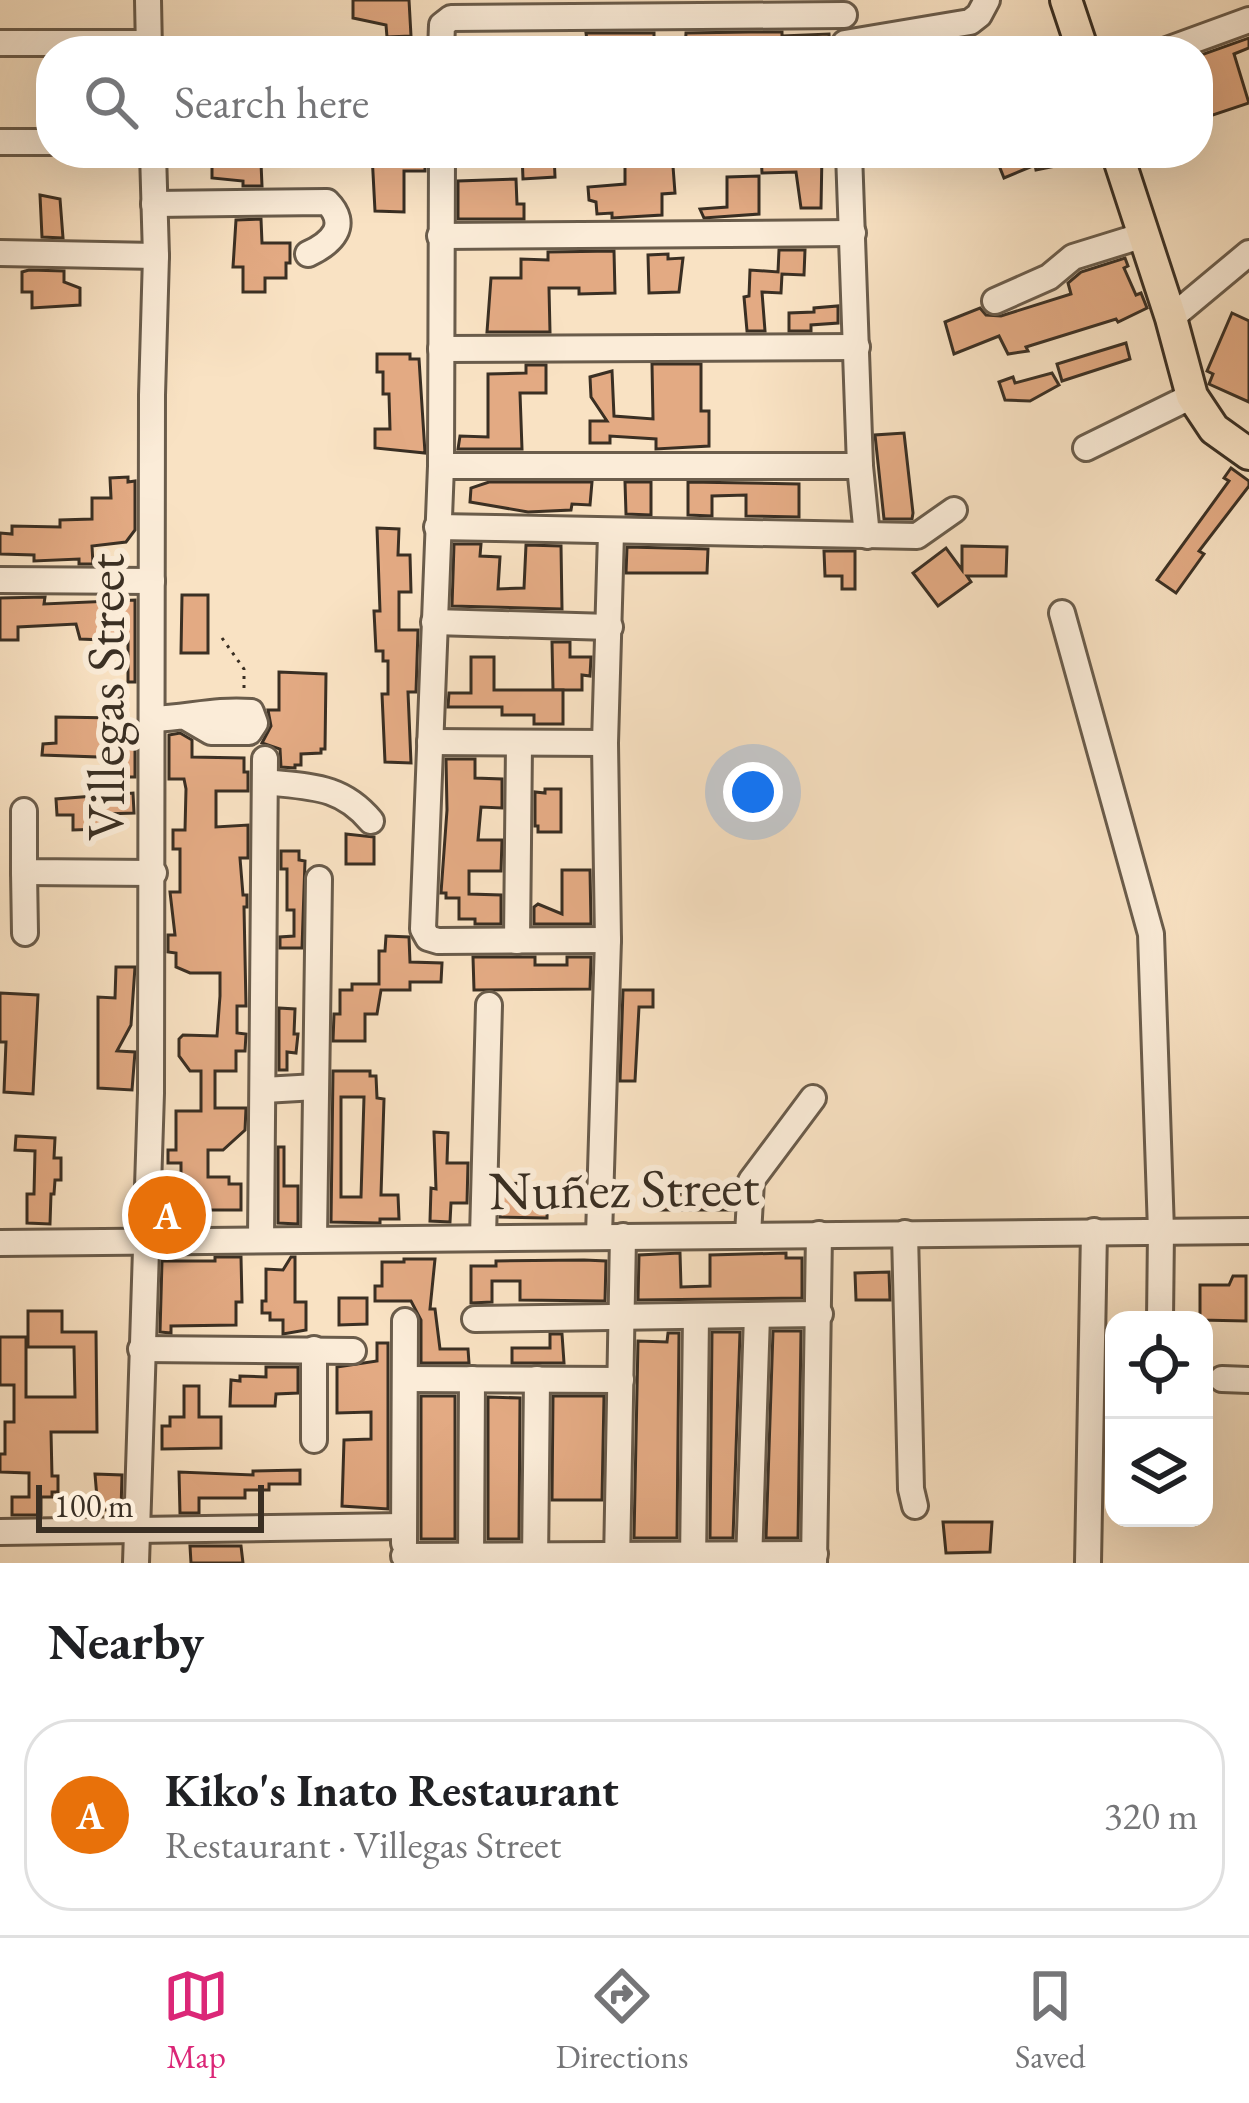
<!DOCTYPE html>
<meta charset="utf-8">
<style>
:root{--surface:#fff;--page:#f6f6f6;--text:#202124;--muted:#757577;--line:#e0e0e0;--accent:#db2777}
body{margin:0;font-family:"EB Garamond",serif;background:var(--page);color:var(--text)}
.controls{position:absolute;right:36px;bottom:36px;display:grid;overflow:hidden;border-radius:24px;box-shadow:0 12px 48px #0002}
.controls button{width:108px;height:108px;display:grid;place-items:center;padding:0;border:0;border-bottom:3px solid var(--line);background:var(--surface);color:var(--text);font:60px sans-serif}
.scale{position:absolute;left:36px;bottom:30px;width:228px;box-sizing:border-box;padding-left:12px;border:6px solid #3a2f23;border-top:0;font-size:33px;line-height:42px;white-space:nowrap;color:#3a2f23;-webkit-text-stroke:9px #fbecd8;paint-order:stroke}
.you{position:absolute;left:753px;top:792px;width:42px;height:42px;margin:-30px;border:9px solid #fff;border-radius:50%;background:#1a73e8;box-shadow:0 0 0 18px #1a73e833}
.badge{display:grid;place-items:center;width:78px;height:78px;border-radius:50%;background:var(--accent);color:#fff;font-size:39px;font-weight:700}
.pin{position:absolute;translate:-50% -50%;border:6px solid #fff;box-shadow:0 3px 12px #0006}
.list{margin:0;padding:0;list-style:none}
h2{display:flex;justify-content:space-between;align-items:center;height:156px;margin:0;padding:0 48px;font-size:51px}
h2 small{font-size:39px;font-weight:400;color:var(--muted)}
.list li{display:grid;grid-template-columns:78px 1fr auto;gap:36px;align-items:center;box-sizing:border-box;height:192px;margin:0 24px 24px;padding:0 24px;border:3px solid var(--line);border-radius:48px}
.list b{display:block;font-size:45px;white-space:nowrap}
.list p{margin:0;font-size:39px;white-space:nowrap;color:var(--muted)}
.list em{font-size:39px;font-style:normal;color:var(--muted)}
.icon{flex:none;width:66px;height:66px;fill:none;stroke:currentColor;stroke-width:2;stroke-linecap:round;stroke-linejoin:round}
.map{position:relative;flex:none;width:1249px;height:1563px;overflow:hidden}
.search{position:absolute;background:var(--surface);box-shadow:0 12px 48px #0002;left:36px;right:36px;top:36px;height:132px;display:flex;align-items:center;gap:30px;box-sizing:border-box;padding:0 42px;border-radius:48px;color:var(--muted);font-size:45px}
.sheet{height:372px;background:var(--surface)}
nav{display:flex;justify-content:space-around;align-items:center;box-sizing:border-box;height:168px;border-top:3px solid var(--line);background:var(--surface);font-size:33px;color:var(--muted)}
nav a{display:grid;justify-items:center;gap:6px}
nav .on{color:var(--accent)}
.map>svg:first-child{display:block}
</style>
<div class="map">
<svg width="1249" height="1563" viewBox="0 0 1249 1563">
<rect width="100%" height="100%" fill="#f9e2c3"/>
<filter id="stains"><feTurbulence type="fractalNoise" baseFrequency=".00167" numOctaves="4"/><feColorMatrix values="0 0 0 0 .2 0 0 0 0 .09 0 0 0 0 .02 0 0 0 .5 -.17"/></filter>
<radialGradient id="worn" r=".72"><stop offset=".6" stop-color="#630" stop-opacity="0"/><stop offset="1" stop-color="#630" stop-opacity=".3"/></radialGradient>
<g fill="#e3aa83" stroke="#3a2f23" stroke-width="3" fill-rule="evenodd">
<path d="M353 0H409L411 36 387 37 386 25 353 18Z"/>
<path d="M749 32H782V36L829 34 830 51H685L686 33Z"/>
<path d="M586 33H654V47L588 48Z"/>
<path d="M1249 38V48L1234 54 1249 103 1198 120V56Z"/>
<path d="M425 153V171H404V212L375 211 372 154Z"/>
<path d="M522 153H554L555 177 523 179Z"/>
<path d="M625 153H672L675 193 662 194V215L612 218V213L597 214 596 202 589 200 588 187 625 184Z"/>
<path d="M761 153H822L821 208H801L796 172 762 173Z"/>
<path d="M994 153H1080V161L1036 170 1035 165 1004 178Z"/>
<path d="M261 163 262 186H243V181L212 178V164Z"/>
<path d="M759 176V214L704 218 700 209 727 207V177Z"/>
<path d="M516 179 517 204H524V219H458V181Z"/>
<path d="M40 195 60 199 63 238 42 237Z"/>
<path d="M261 219 262 243H290V263H286V278H265V292H243V267H233L236 220Z"/>
<path d="M779 250H805L804 275 782 274 781 293 762 292 765 331H747L744 297 749 296 750 270 778 272Z"/>
<path d="M614 251 615 293 579 294V288H549L550 332H487L491 278H521V259L548 260V252Z"/>
<path d="M668 254V259L683 258 679 292 649 293 648 255Z"/>
<path d="M1125 258 1128 266 1124 268 1136 295 1141 293 1147 308 1118 322 1116 319 1026 347 1028 351 1008 354 999 336 954 354 945 322 980 308 986 315 1001 316 1071 294 1068 283 1081 272Z"/>
<path d="M29 270 64 271V282L80 288V305L32 308V292H22V272Z"/>
<path d="M838 306V323L811 325V331H789V313L814 312V308Z"/>
<path d="M1232 313 1249 321V402L1209 384 1213 374 1207 371Z"/>
<path d="M1126 343 1130 359 1062 381 1057 364Z"/>
<path d="M377 354H410V359H419L425 453 375 448V429H390L389 394H383V372H377Z"/>
<path d="M652 364H701V411H709V446L656 449V439L610 436V443H590V421H607L591 397 590 377 612 371 614 416 653 419Z"/>
<path d="M526 365H546V393H520L522 449H458L460 436 488 437V374L526 373Z"/>
<path d="M1052 373 1059 385 1030 401 1005 400 999 382 1013 377 1015 383Z"/>
<path d="M904 433 913 513 912 519H884L875 435Z"/>
<path d="M1231 468 1249 481V486L1199 551 1204 554 1176 593 1157 580 1229 481 1224 478Z"/>
<path d="M128 477V482L135 481V530L126 542 92 546 93 564H79V559L34 561V555L0 554V533L12 534V526L60 527V520L92 519V498H111L110 478Z"/>
<path d="M489 482H592L590 505 572 504 571 510 528 512 470 502 471 488Z"/>
<path d="M625 482H651V515L626 514Z"/>
<path d="M688 482 799 484V517L746 516V495L712 496V516L688 515Z"/>
<path d="M377 528 399 529 398 555H410L411 592H399V630H418L416 692H408L411 763 385 762 382 694H388V661H383V651H376L374 611H380Z"/>
<path d="M454 544H481L480 556 500 557 498 589 524 588 526 545 561 546 562 609 452 606Z"/>
<path d="M962 546 1007 547 1006 576H967L971 582 938 606 913 573 946 548 962 570Z"/>
<path d="M627 547 708 549 707 573H626Z"/>
<path d="M824 551H855V589H842V576H825Z"/>
<path d="M182 595H208V653H181Z"/>
<path d="M45 597 44 604 135 600V682H128V641L80 639 76 624 18 627V640H0V598Z"/>
<path d="M552 642H570V657H591L590 676 582 675V690H553Z"/>
<path d="M471 657H494V690H563V724H534V715H502V707H448L449 693H471Z"/>
<path d="M279 672 326 674 325 749H321V753L301 754V765H295V768L281 767 280 749 262 743 271 726 268 710H279Z"/>
<path d="M56 717 117 718V732H130V746H135V777H127L126 758 42 755 43 744 56 743Z"/>
<path d="M180 733 192 740V757L244 758V772H248V791H216V827L248 825V858H240L243 895H247V907H244L246 1006H237V1033L246 1034 245 1051H236V1071H215V1108H246L245 1130 223 1150H208V1177H229V1184H241V1210H205V1219H183L184 1225H163L164 1199 181 1198V1163H168V1150H176V1111H201V1071H190L179 1056V1039L183 1035 217 1036 220 996V973H190L176 967V953L168 952V935H175L170 892H180V849H173V830H185L186 789 184 779H169V735Z"/>
<path d="M446 759H475V778L502 779V808L481 807 478 840H502L501 871H469V894L501 895V924H475V919H459V898H446V893H441L447 810Z"/>
<path d="M545 789H561V832H538V826H535V792L545 793Z"/>
<path d="M133 793 134 813 104 814 102 829 73 830V815H57L56 799Z"/>
<path d="M346 834 374 837V864H346Z"/>
<path d="M281 851H299V860L305 861 302 948H280V937L294 936V910H287V869H281Z"/>
<path d="M562 870H590L591 924H534V907L538 904 562 914Z"/>
<path d="M386 936 409 937 410 962 442 963 441 982H410V990H381L377 1014H365V1041H333L334 1014H340V990H352V984H379V951H385Z"/>
<path d="M473 957H535V965H567V957H591L590 989 474 990Z"/>
<path d="M116 967H135L131 1025 117 1051 135 1052 132 1090 98 1088V997L115 998Z"/>
<path d="M623 990H653V1007H639L635 1081H620Z"/>
<path d="M0 993 38 995 33 1094 4 1092 6 1042H0Z"/>
<path d="M279 1008 295 1009 294 1034H298L296 1053 287 1052V1070H279Z"/>
<path d="M333 1071H370V1076H376L377 1098 384 1099 381 1195H398L399 1219H380V1223L331 1222ZM341 1097H364L361 1197H341Z"/>
<path d="M434 1132 448 1133 447 1163H468L467 1203H451L450 1222 430 1221 431 1188 436 1189Z"/>
<path d="M16 1136 55 1138 54 1158H61V1180H55L54 1194H51L50 1224 27 1223V1194H34L35 1151 15 1150Z"/>
<path d="M278 1147H284V1186H298V1224L278 1223Z"/>
<path d="M501 1183 548 1184 547 1218 500 1217Z"/>
<path d="M658 1194 734 1195 733 1210H658Z"/>
<path d="M680 1253 681 1287 710 1286V1255L786 1253V1258H802V1298L638 1300 639 1255Z"/>
<path d="M215 1257H241L242 1302H236V1325L171 1326V1333L160 1332 162 1261H215Z"/>
<path d="M291 1257H295V1302H306V1330L283 1334V1320H270V1313H262V1301H266V1269L283 1270Z"/>
<path d="M404 1259H435L430 1309H435L440 1349H468L469 1363H421V1320L411 1301H375V1286H382V1262H404Z"/>
<path d="M584 1260 606 1261 605 1301 520 1300V1281H492V1302L471 1303V1266H496V1261Z"/>
<path d="M889 1272 890 1300H856L855 1273Z"/>
<path d="M1233 1276H1246V1321L1200 1320V1285H1229Z"/>
<path d="M339 1298H367V1324L339 1325Z"/>
<path d="M28 1311H62V1332H96L97 1432H51L52 1476H58V1492H52V1497H41V1515H12V1497H29V1473L0 1472V1454H5V1422H14V1385H0V1337H26V1397H75L74 1347H28Z"/>
<path d="M773 1331H801L798 1538H766Z"/>
<path d="M712 1332H740L733 1538H710Z"/>
<path d="M668 1333H679L677 1538H634L638 1341 667 1342Z"/>
<path d="M550 1334H562L564 1363H512V1348H550Z"/>
<path d="M377 1343H388V1509L342 1506 344 1440 371 1439V1412L337 1413V1367L377 1361Z"/>
<path d="M266 1367H298V1393L276 1394 275 1406H230L231 1380 240 1381V1376L266 1377Z"/>
<path d="M184 1386H199V1417H221V1448L162 1449V1426H170V1417H184Z"/>
<rect x="421" y="1396" width="34" height="143"/>
<path d="M553 1396H604L602 1500H552Z"/>
<path d="M488 1397 520 1398 519 1539H488Z"/>
<path d="M300 1470V1484H269V1490H245V1498H199V1513H180L179 1472 253 1475V1471Z"/>
<path d="M95 1474 122 1475 121 1510H98Z"/>
<path d="M943 1522H992L990 1552 946 1553Z"/>
<path d="M190 1546H241L243 1563H191Z"/>
</g>
<g fill="none" stroke-linecap="round" stroke-linejoin="round">
<defs>
<g id="minor">
<path d="M148 0 149 51"/>
<path d="M0 43H149"/>
<path d="M845 43 970 22 979 15 987 0"/>
<path d="M441 51 442 25 451 18 844 15"/>
<path d="M1164 51 1249 20"/>
<path d="M0 142H51"/>
<path d="M442 153 441 466 423 929 428 938 438 941 608 940"/>
<path d="M849 153 860 466 867 536"/>
<path d="M154 204 327 202C350 225 332 243 308 254"/>
<path d="M440 236 853 233"/>
<path d="M0 253 156 256"/>
<path d="M995 301 1049 277 1073 257 1144 235"/>
<path d="M1171 318 1249 253"/>
<path d="M441 349 857 347"/>
<path d="M1086 448 1192 396"/>
<path d="M441 466H860"/>
<path d="M437 527 917 536 954 510"/>
<path d="M0 580 152 581"/>
<path d="M1062 613 1151 934 1161 1231 1160 1320"/>
<path d="M434 622 610 627"/>
<path d="M153 719C187 718 216 709 251 712L255 723 249 732H211L187 718"/>
<path d="M430 742 605 743"/>
<path d="M265 782C310 787 341 785 371 821"/>
<path d="M24 811V872L154 873"/>
<path d="M24 872 25 933"/>
<path d="M517 941 519 744"/>
<path d="M264 1090 316 1087"/>
<path d="M905 1233 911 1489 915 1506"/>
<path d="M748 1235 751 1181 813 1098"/>
<path d="M599 1236 608 940 605 743 611 533"/>
<path d="M483 1237 489 1005"/>
<path d="M261 1239 265 759"/>
<path d="M314 1239 319 879"/>
<path d="M0 1243 1249 1231"/>
<path d="M475 1319 820 1314"/>
<path d="M141 1349 353 1351"/>
<path d="M314 1349V1440"/>
<path d="M405 1379 621 1380"/>
<path d="M1222 1379 1249 1380"/>
<path d="M0 1532 404 1526"/>
<path d="M404 1543 405 1321"/>
<path d="M404 1556 815 1554"/>
<path d="M136 1563 151 1093 152 395 156 256 153 153"/>
<path d="M471 1563 472 1379"/>
<path d="M535 1563 537 1379"/>
<path d="M617 1563 623 1236"/>
<path d="M693 1563 696 1316"/>
<path d="M749 1563 757 1315"/>
<path d="M814 1563 819 1234"/>
<path d="M1088 1563 1094 1231"/>
</g>
<g id="major">
<path d="M1066 0 1083 51"/>
<path d="M1117 153 1171 318 1192 396 1214 429 1249 454"/>
</g>
</defs>
<use href="#minor" stroke="#6a5c4b" stroke-width="30"/>
<use href="#major" stroke="#3a2f23" stroke-width="36"/>
<path stroke="#3a2f23" stroke-width="3" stroke-dasharray="3 6" stroke-linecap="butt" d="M222 638 244 669V689"/>
<use href="#minor" stroke="#fbecd8" stroke-width="24"/>
<use href="#major" stroke="#f9e2c3" stroke-width="30"/>
</g>
<g text-anchor="middle" dominant-baseline="central" stroke-width="12" stroke-linejoin="round" paint-order="stroke">
<g font-size="54" fill="#3a2f23" stroke="#fbecd8">
<text transform="translate(105 697) rotate(-90)">Villegas Street</text>
<text transform="translate(624 1188) rotate(-1)">Nuñez Street</text>
</g>
</g>
<rect width="100%" height="100%" filter="url(#stains)"/>
<rect width="100%" height="100%" fill="url(#worn)"/>
</svg>
<div class="controls">
<button><svg class="icon" aria-label="locate" viewBox="0 0 24 24"><circle cx="12" cy="12" r="6"/><path d="M12 2v4M12 18v4M2 12h4M18 12h4"/></svg></button>
<button><svg class="icon" aria-label="layers" viewBox="0 0 24 24"><path d="M12 4l9 5-9 5-9-5zM3 14l9 5 9-5"/></svg></button>
</div>
<div class="scale">100 m</div>
<div class="you"></div>
<div class="pin badge" style="left:167px;top:1215px;background:#e8710a">A</div>
<div class="search"><svg class="icon" aria-label="search" viewBox="0 0 24 24"><circle cx="10" cy="10" r="6"/><path d="M15 15l6 6"/></svg>Search here</div>
</div>
<section class="sheet">
<h2>Nearby<small></small></h2>
<ul class="list">
<li><span class="badge" style="background:#e8710a">A</span><div><b>Kiko's Inato Restaurant</b><p>Restaurant · Villegas Street</p></div><em>320 m</em></li>
</ul>
</section>
<nav>
<a class="on"><svg class="icon" aria-label="map" viewBox="0 0 24 24"><path d="M3 6l6-2 6 2 6-2v14l-6 2-6-2-6 2zM9 4v14M15 6v14"/></svg>Map</a>
<a><svg class="icon" aria-label="directions" viewBox="0 0 24 24"><path d="M12 3l9 9-9 9-9-9zM9 14v-3h6M13 9l2 2-2 2"/></svg>Directions</a>
<a><svg class="icon" aria-label="saved" viewBox="0 0 24 24"><path d="M7 4h10v16l-5-4-5 4z"/></svg>Saved</a>
</nav>
